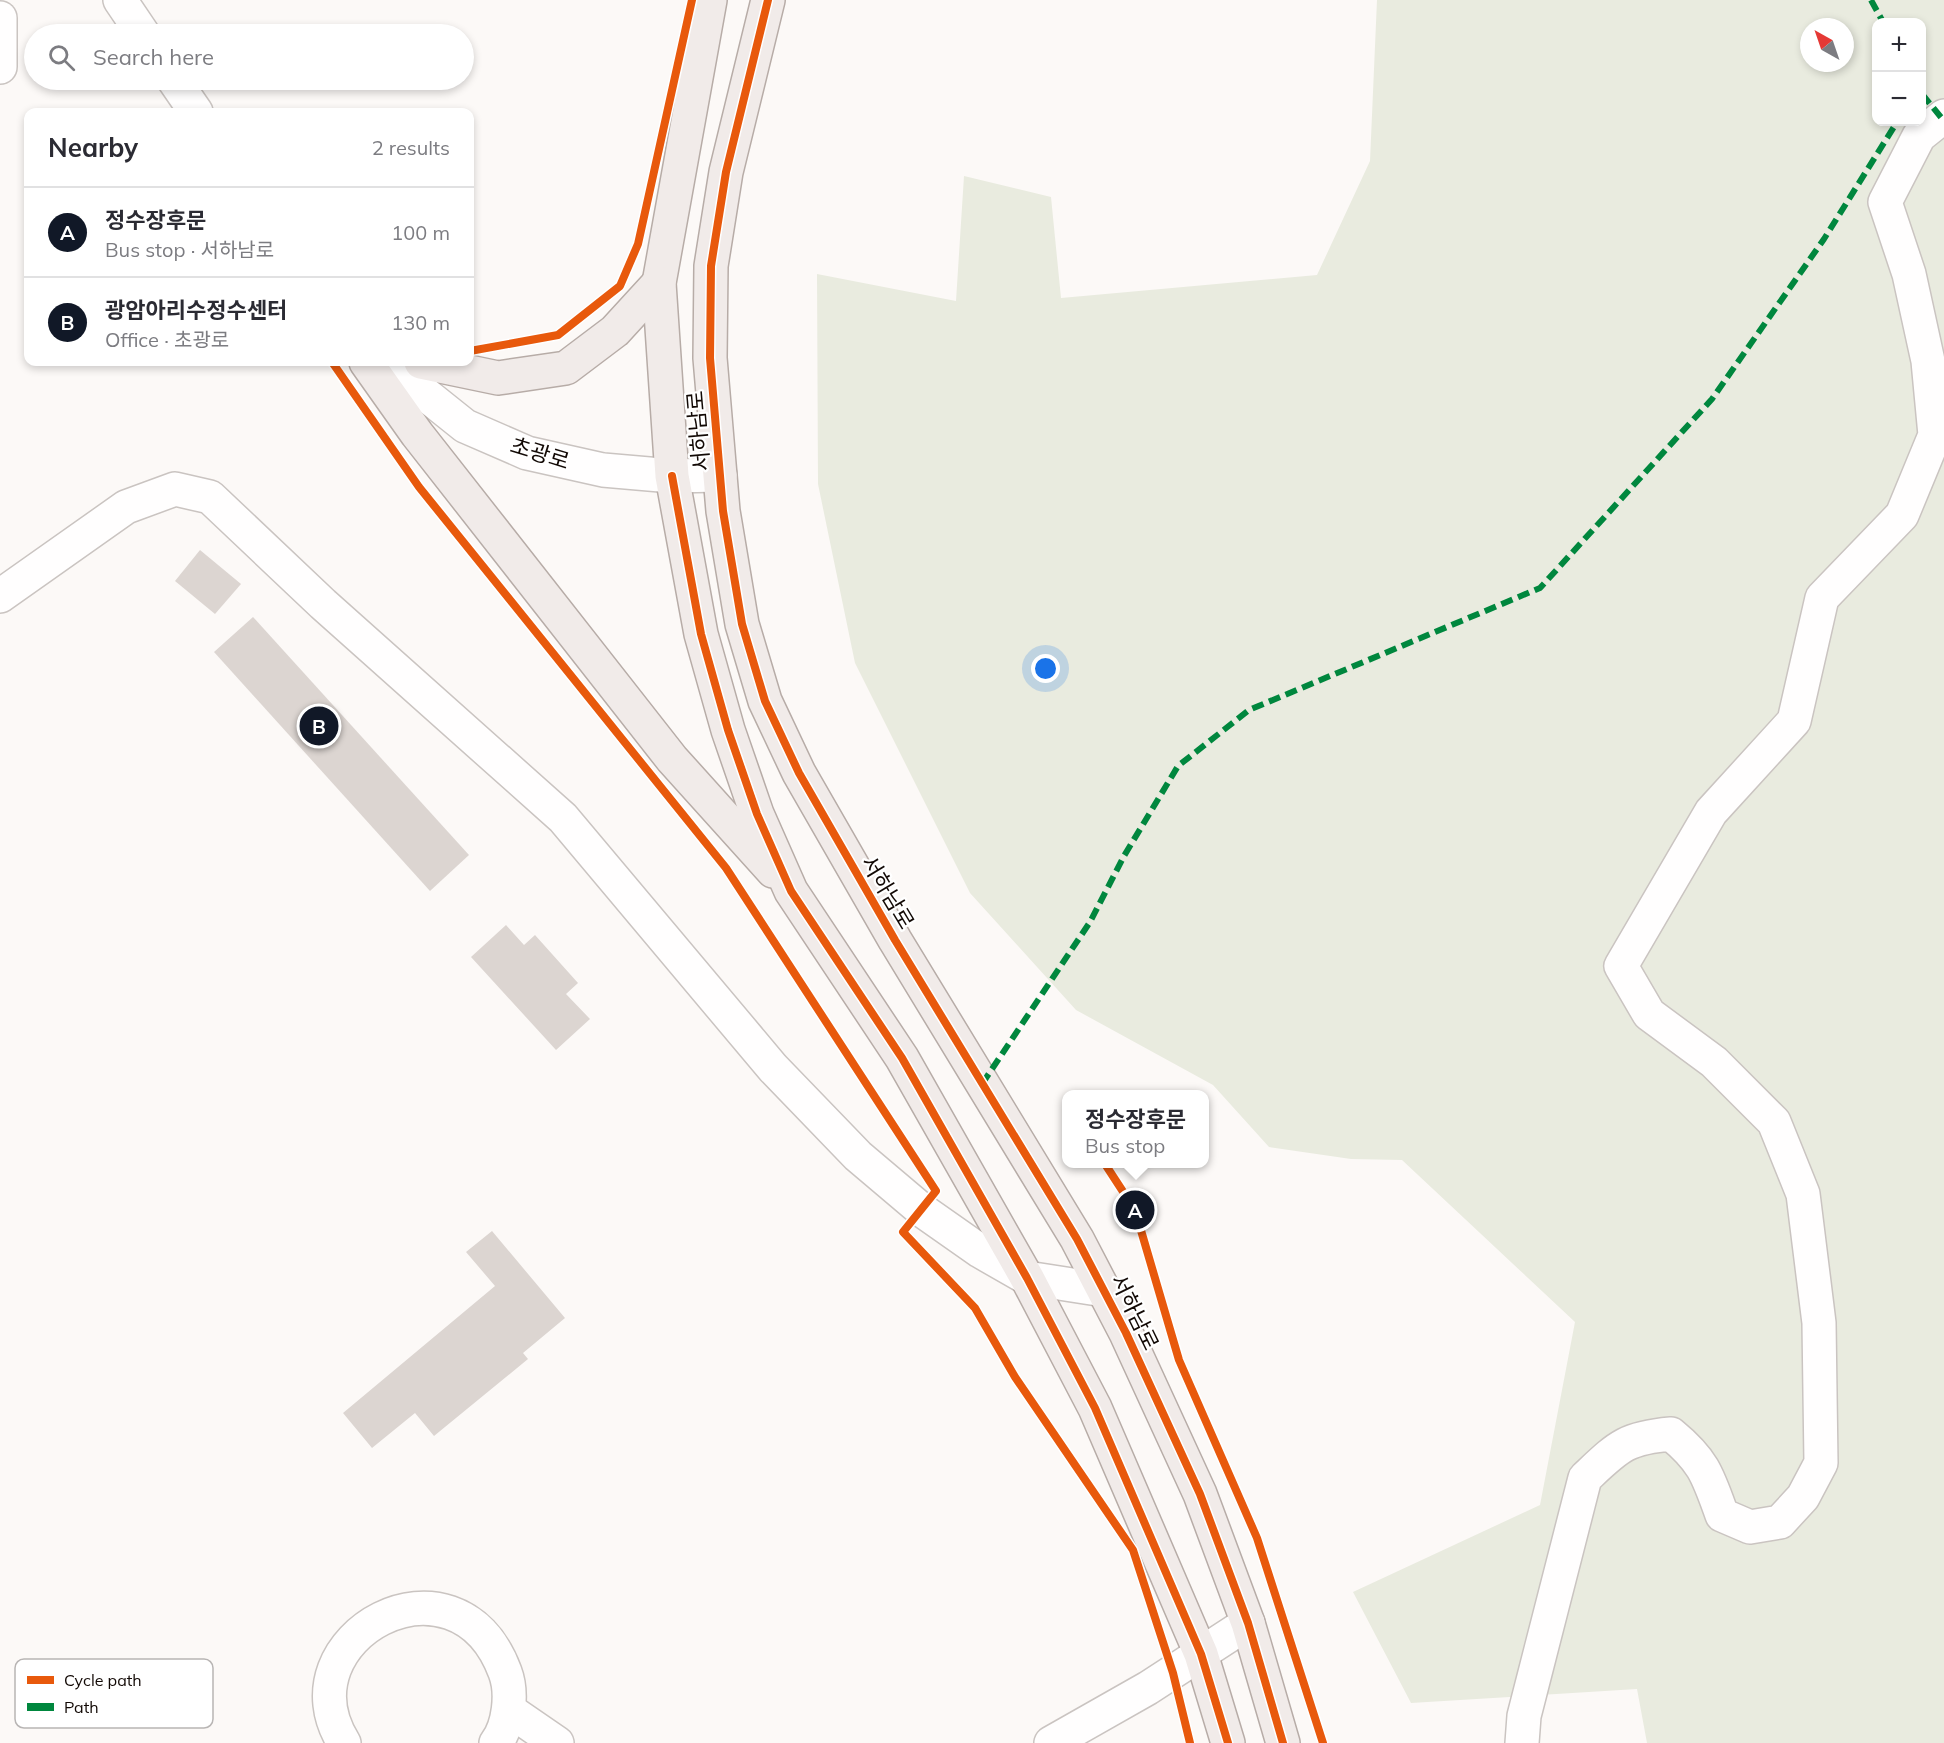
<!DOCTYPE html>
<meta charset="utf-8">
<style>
:root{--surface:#fff;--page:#f7f7f7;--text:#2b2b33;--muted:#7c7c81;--line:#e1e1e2;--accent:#111827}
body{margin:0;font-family:Mulish,"Noto Sans KR",sans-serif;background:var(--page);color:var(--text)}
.controls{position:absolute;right:18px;top:18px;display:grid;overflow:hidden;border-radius:12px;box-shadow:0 3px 9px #0003}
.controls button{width:54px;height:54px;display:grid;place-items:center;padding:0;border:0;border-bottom:2px solid var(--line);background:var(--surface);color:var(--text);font:30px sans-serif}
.compass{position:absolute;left:1800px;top:18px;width:54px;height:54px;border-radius:50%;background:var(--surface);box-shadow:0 3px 9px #0003;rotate:320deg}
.you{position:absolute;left:1046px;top:669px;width:21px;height:21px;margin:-15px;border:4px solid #fff;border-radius:50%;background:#1a73e8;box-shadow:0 0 0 9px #1a73e833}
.badge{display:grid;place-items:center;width:39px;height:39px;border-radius:50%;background:var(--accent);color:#fff;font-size:20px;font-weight:700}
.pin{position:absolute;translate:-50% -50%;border:3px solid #fff;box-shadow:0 2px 6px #0006}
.popup{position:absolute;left:1062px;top:1090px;width:147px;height:78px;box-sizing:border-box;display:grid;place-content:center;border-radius:12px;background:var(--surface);filter:drop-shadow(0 2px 4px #0005);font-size:20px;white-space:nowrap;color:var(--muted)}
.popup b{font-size:22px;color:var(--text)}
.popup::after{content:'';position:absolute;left:50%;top:100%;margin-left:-12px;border:12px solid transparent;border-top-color:var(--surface)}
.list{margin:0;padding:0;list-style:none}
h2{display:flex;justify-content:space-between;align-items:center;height:78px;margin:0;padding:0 24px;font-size:26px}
h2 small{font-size:20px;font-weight:400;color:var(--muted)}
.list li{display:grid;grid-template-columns:39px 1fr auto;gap:18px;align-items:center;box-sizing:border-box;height:90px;padding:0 24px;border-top:2px solid var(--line)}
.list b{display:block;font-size:22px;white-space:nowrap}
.list p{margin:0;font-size:20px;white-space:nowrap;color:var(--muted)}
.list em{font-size:20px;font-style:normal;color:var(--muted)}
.icon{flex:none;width:33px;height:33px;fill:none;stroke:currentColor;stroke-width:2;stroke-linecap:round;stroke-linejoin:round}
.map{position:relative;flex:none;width:1944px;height:1743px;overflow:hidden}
.search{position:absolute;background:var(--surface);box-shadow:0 3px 9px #0003;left:24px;top:24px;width:450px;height:66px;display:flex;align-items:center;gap:15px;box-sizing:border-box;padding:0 21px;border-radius:33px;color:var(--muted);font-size:22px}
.panel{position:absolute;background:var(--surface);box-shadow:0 3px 9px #0003;left:24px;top:108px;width:450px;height:258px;border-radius:12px}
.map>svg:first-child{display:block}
</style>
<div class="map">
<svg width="1944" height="1743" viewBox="0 0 1944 1743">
<rect width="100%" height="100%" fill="#fcf9f7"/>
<path fill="#e9ebdf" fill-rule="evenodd" d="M1377 0H1944V1743H1647L1637 1689 1411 1703 1353 1592 1540 1505 1575 1322 1402 1160 1351 1159 1269 1147 1213 1085 1076 1010 970 893 855 663 818 484 817 274 956 301 964 176 1051 197 1061 298 1317 275 1370 161ZM1876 22H1922V122H1876ZM1809 27H1845V63H1809Z"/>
<g fill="#dcd5d1">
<path d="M200 550 241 584 215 614 175 581Z"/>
<path d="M253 617 469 855 430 891 214 652Z"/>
<path d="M506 925 524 945 535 935 578 983 566 994 590 1019 556 1050 471 957Z"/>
<path d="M492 1231 565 1318 523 1353 528 1359 434 1436 415 1413 372 1448 343 1413 495 1286 466 1252Z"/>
</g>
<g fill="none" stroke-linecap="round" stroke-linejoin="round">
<defs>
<g id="minor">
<path d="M120 0 143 34"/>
<path d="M0 18V67"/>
<path d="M174 80 196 112"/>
<path d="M385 362 465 426 527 453 603 470 672 476 720 475"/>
<path d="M0 596 126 507 175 489 210 497 323 604 563 818 773 1068 858 1156 923 1211 980 1251 1027 1278 1104 1290"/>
<path d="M509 1710 557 1743"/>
<path d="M344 1743C278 1638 456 1540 505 1672 513 1693 509 1726 496 1743"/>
<path d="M1051 1743 1148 1688 1248 1623"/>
<path d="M1522 1743 1524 1716 1585 1478C1618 1447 1625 1438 1671 1434 1704 1461 1708 1476 1722 1515L1750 1527 1780 1522 1803 1497 1821 1463 1819 1323 1803 1194 1774 1122 1714 1062 1649 1014 1621 966 1711 812 1794 721 1822 598 1902 515 1935 435 1928 361 1909 274 1885 202 1919 136 1944 116"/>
</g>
<g id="major">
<path d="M710 0 659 283 672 476 701 634 728 730 757 814 791 891 902 1058 1027 1278 1095 1408 1201 1654 1228 1743"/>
<path d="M768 0 726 172 711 266 710 358 723 511 742 624 765 701 799 773 895 940 1077 1239 1126 1333 1200 1494 1248 1623 1283 1743"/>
<path d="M366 362 417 434 672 759 773 871"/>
<path d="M421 362 498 378 566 368 615 331 659 283"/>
</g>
</defs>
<use href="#minor" stroke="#cac4c1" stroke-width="36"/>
<use href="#major" stroke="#b7aca7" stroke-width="36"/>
<use href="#minor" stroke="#fffefe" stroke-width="33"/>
<use href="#major" stroke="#f1ebe9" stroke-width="33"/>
<g stroke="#00873e" stroke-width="6" stroke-dasharray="12 6" stroke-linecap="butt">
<path d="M1871 0 1883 22"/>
<path d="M1922 94 1944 121"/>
<path d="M982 1084 1090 922 1124 856 1178 766 1249 710 1540 588 1712 399 1824 239 1897 122"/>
</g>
<defs>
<g id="cycleway">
<path d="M768 0 726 172 711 266 710 358 723 511 742 624 765 701 799 773 895 940 1077 1239 1126 1333 1200 1494 1248 1623 1283 1743"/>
<path d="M470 351 558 335 620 286 638 244 692 0"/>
<path d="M332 362 419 487 726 868 936 1191 903 1232 975 1308 1015 1377 1133 1550 1173 1673 1190 1743"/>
<path d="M672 476 701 634 728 730 757 814 791 891 902 1058 1027 1278 1095 1408 1201 1654 1228 1743"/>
<path d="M1105 1164 1135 1210 1179 1360 1257 1538 1323 1743"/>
</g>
</defs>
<use href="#cycleway" stroke="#fff" stroke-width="11"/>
<use href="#cycleway" stroke="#e8590c" stroke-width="8"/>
</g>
<g text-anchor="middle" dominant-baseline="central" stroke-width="4.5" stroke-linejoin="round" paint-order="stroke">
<g font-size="22" fill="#120905" stroke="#fff">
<text transform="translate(698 431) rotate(-95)">서하남로</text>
<text transform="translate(540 453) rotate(17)">초광로</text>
<text transform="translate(888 892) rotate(59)">서하남로</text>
<text transform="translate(1135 1312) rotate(64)">서하남로</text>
</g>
</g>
<rect x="15" y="1659" width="198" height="69" rx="9" fill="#fff" stroke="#b8b5b4" stroke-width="1.5"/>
<rect x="27" y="1676" width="27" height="8" fill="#e8590c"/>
<rect x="27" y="1703" width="27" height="8" fill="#00873e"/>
<g font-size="16" fill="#120905">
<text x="64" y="1686">Cycle path</text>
<text x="64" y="1713">Path</text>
</g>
</svg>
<div class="controls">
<button>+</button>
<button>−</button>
</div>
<svg class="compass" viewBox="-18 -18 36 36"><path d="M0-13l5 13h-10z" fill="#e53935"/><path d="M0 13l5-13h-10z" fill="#7c7c81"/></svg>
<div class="you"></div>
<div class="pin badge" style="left:1135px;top:1210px">A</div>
<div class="popup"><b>정수장후문</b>Bus stop</div>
<div class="pin badge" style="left:319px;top:726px">B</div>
<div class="search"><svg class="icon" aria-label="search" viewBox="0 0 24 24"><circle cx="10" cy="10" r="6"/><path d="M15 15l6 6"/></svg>Search here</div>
<section class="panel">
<h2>Nearby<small>2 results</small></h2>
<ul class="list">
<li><span class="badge">A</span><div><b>정수장후문</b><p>Bus stop · 서하남로</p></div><em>100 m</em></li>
<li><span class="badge">B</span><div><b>광암아리수정수센터</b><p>Office · 초광로</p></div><em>130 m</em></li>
</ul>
</section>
</div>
